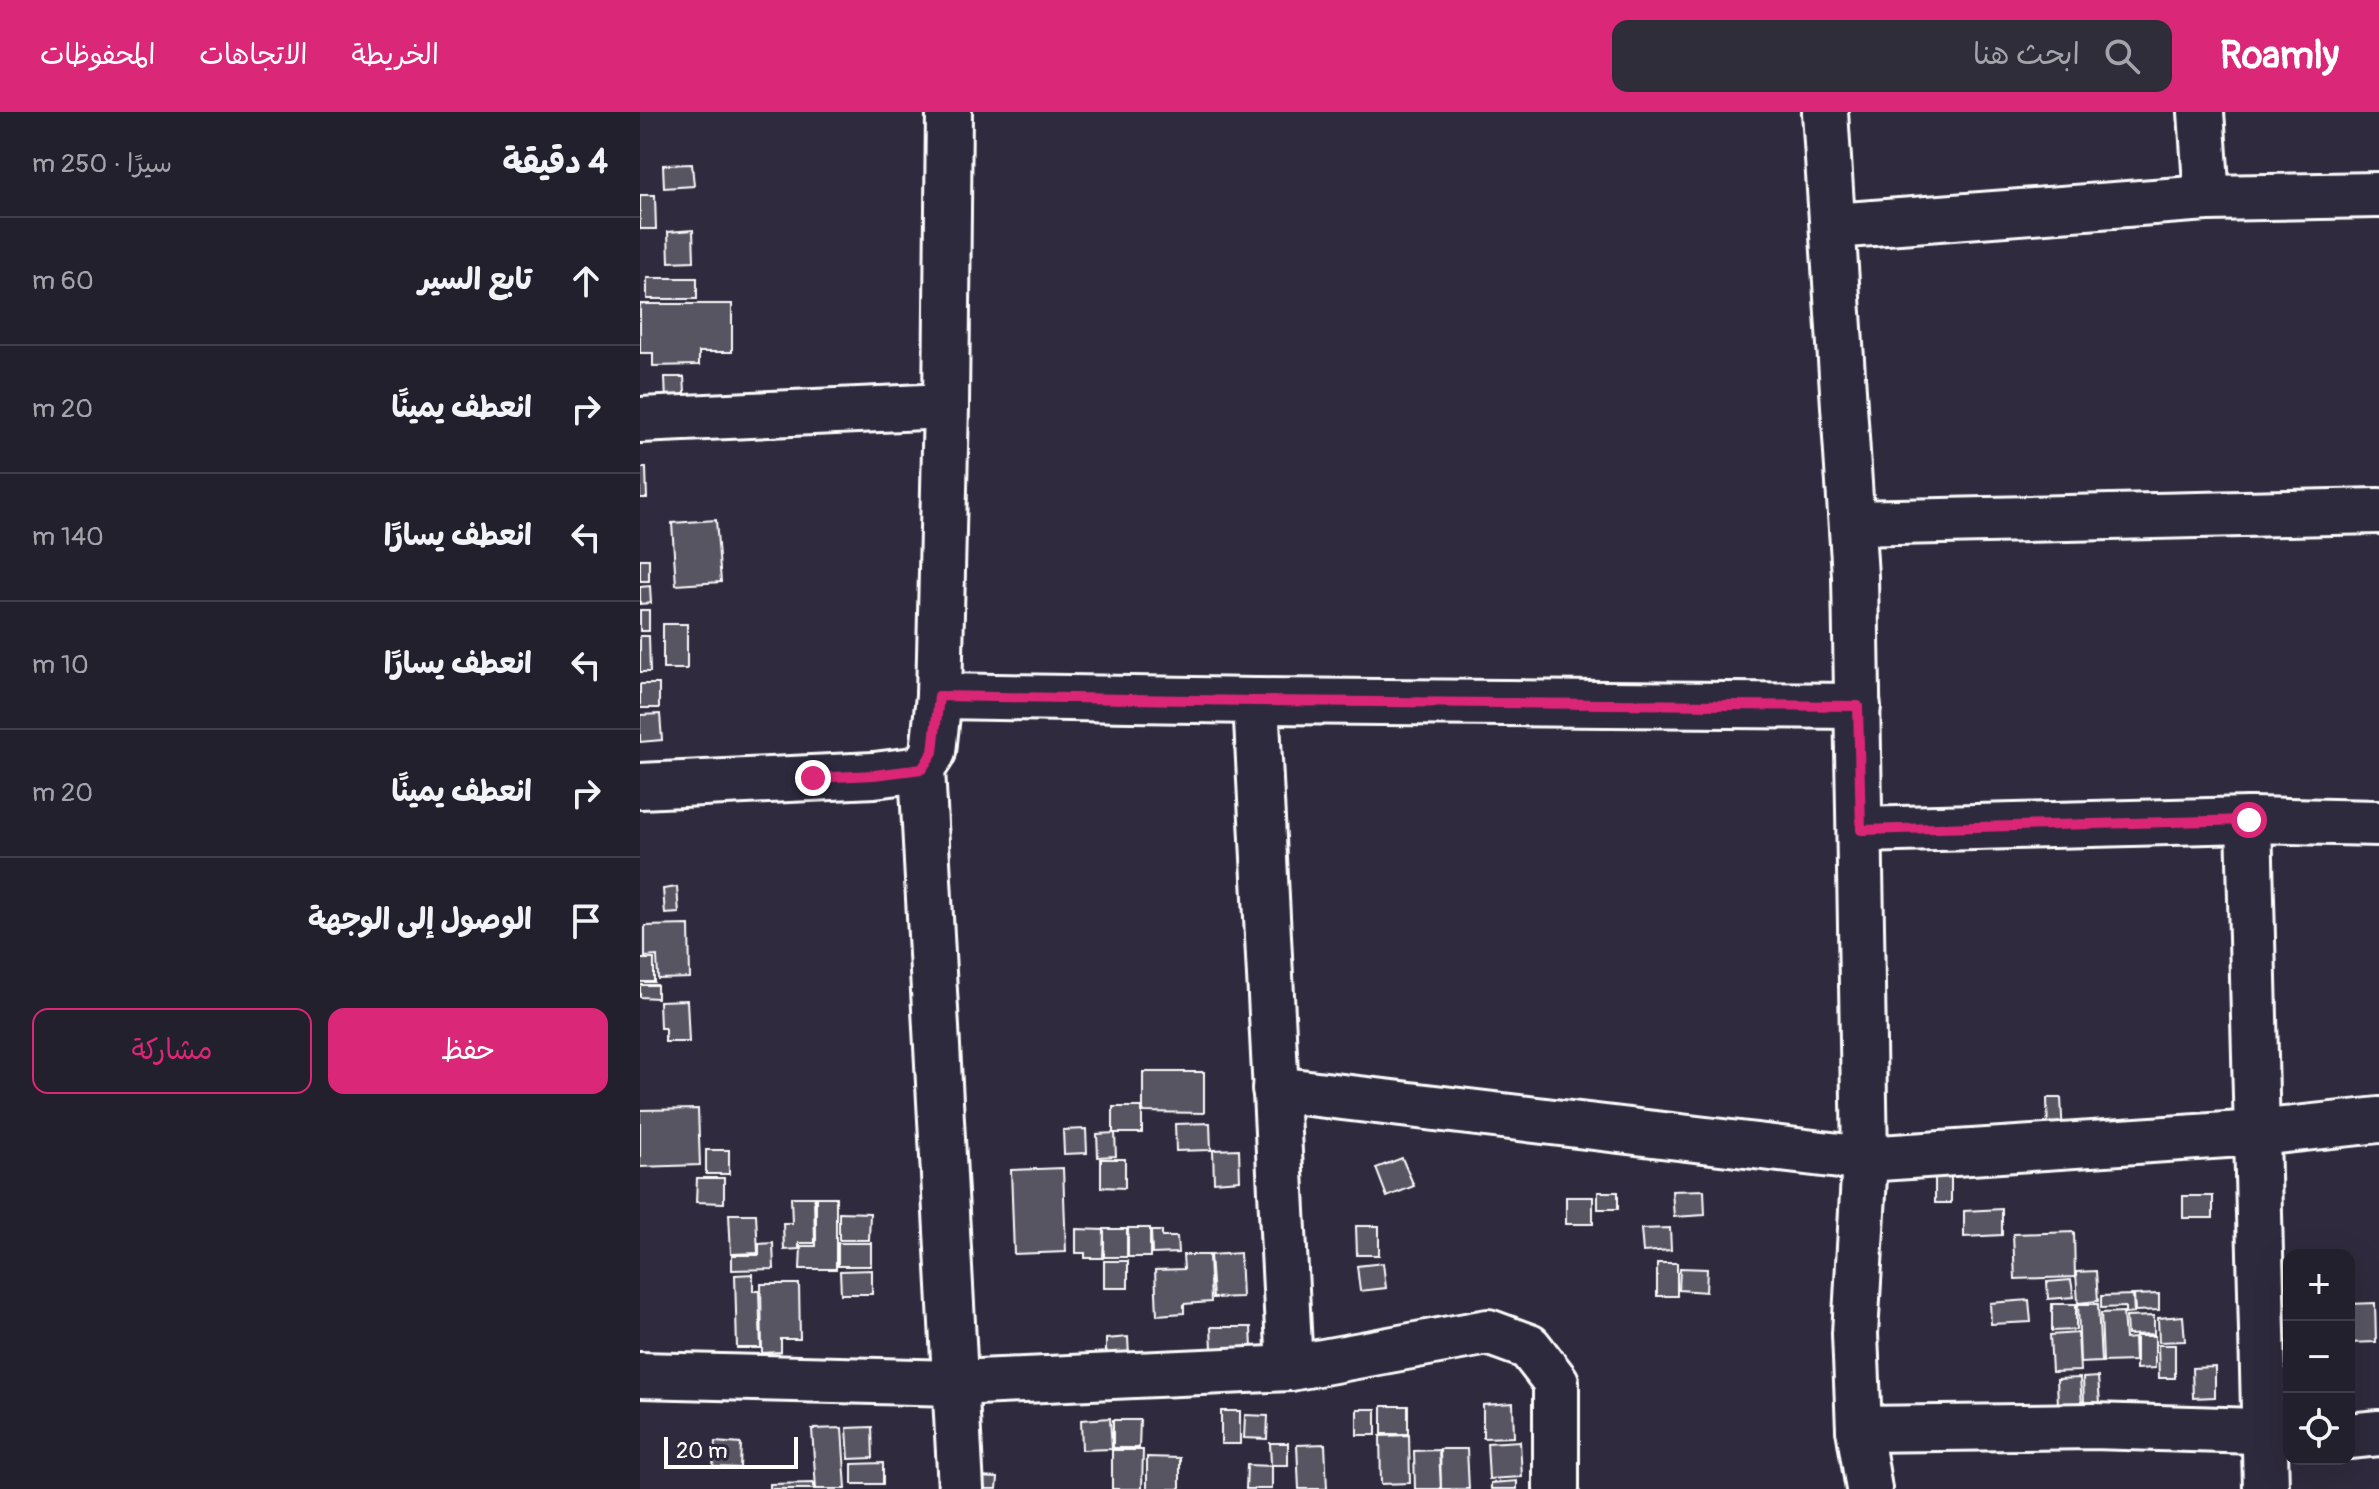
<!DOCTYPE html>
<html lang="ar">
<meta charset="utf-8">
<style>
:root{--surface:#23202e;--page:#2f2d3a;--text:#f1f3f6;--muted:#a3a3aa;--line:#403e4a;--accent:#db2777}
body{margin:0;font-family:Pangolin,"Playpen Sans Arabic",sans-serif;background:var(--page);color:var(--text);direction:rtl}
.controls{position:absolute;right:24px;bottom:24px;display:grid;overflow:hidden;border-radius:16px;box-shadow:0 8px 32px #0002}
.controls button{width:72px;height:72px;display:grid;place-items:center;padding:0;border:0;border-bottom:2px solid var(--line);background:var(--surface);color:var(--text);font:40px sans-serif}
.scale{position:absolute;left:24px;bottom:20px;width:134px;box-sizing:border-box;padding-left:8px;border:4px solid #fff;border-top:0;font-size:22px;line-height:28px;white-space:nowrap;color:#fff;-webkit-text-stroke:6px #2f2a3d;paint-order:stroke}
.stop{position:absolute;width:24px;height:24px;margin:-18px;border:6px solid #db2777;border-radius:50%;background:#fff}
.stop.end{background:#db2777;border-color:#fff;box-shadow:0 2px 8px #0008}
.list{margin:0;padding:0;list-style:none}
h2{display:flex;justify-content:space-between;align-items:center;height:104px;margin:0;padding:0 32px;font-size:34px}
h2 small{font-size:26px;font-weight:400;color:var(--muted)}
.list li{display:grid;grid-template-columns:52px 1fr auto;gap:24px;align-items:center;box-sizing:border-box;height:128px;padding:0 32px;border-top:2px solid var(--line)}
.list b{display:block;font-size:30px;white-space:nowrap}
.list em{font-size:26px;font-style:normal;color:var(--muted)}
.actions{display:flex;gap:16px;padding:24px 32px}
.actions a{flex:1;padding:18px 0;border:2px solid var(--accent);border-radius:16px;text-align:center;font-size:28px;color:var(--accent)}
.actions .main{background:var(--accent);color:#fff}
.icon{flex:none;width:44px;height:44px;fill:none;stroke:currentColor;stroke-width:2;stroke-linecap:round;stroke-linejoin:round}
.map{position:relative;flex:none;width:1739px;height:1377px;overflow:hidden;direction:ltr}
header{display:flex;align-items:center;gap:48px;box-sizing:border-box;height:112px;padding:0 40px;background:var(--accent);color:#fff}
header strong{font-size:38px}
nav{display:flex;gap:44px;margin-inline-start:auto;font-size:28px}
.search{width:560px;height:72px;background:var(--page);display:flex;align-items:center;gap:20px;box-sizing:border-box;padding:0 28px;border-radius:16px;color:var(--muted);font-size:30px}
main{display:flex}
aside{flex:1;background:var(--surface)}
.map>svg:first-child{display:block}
</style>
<header>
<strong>Roamly</strong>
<div class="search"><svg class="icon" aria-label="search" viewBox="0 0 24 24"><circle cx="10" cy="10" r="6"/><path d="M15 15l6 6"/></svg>ابحث هنا</div>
<nav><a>الخريطة</a><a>الاتجاهات</a><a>المحفوظات</a></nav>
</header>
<main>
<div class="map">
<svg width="1739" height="1377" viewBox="0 0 1739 1377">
<rect width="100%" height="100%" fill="#2f2a3d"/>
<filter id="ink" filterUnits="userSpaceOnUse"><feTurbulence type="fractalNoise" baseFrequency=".0125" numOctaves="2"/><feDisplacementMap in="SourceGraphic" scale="16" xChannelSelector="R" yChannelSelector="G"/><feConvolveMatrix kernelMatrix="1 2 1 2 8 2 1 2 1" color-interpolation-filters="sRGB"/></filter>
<g filter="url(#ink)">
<g fill="#595564" stroke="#fff" stroke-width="2">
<path d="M52 52 54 74 24 76 23 53Z"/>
<path d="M0 83H15L16 117H0Z"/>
<path d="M53 118 54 149 29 150 28 120Z"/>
<rect x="7" y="166" width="50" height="21"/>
<path d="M0 192H92V240H59V253L13 254V241H0Z"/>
<path d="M25 265H44L46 294 26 290Z"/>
<path d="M0 356H6L7 386H0Z"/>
<path d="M76 408 81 470 36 473 32 411Z"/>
<rect x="0" y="447" width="9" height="22"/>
<path d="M10 474 11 491 0 492V475Z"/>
<rect x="0" y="498" width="9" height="21"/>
<rect x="23" y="512" width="24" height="45"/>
<path d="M0 524H9L10 560H0Z"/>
<rect x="0" y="572" width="19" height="24"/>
<path d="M20 602 22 628 0 630V603Z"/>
<path d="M37 775 39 801 25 802 23 777Z"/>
<path d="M49 813 50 866 18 867 17 844 5 845V814Z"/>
<rect x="0" y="847" width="14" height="23"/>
<path d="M0 873H17V886L0 885Z"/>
<path d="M47 888 49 930H25V916H20L19 889Z"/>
<path d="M503 960H564V1001L503 1000Z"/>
<path d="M1407 986H1421L1423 1024H1408Z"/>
<rect x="473" y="995" width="29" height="26"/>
<path d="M58 997 60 1053 0 1055V998Z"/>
<path d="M570 1011 571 1038 536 1039 535 1012Z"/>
<path d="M446 1017 447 1041 424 1042 423 1018Z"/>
<path d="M475 1021 476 1044 458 1045 457 1022Z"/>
<path d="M599 1037 600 1068 574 1070 573 1038Z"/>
<rect x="66" y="1038" width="23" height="24"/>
<path d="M762 1046 774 1074 747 1085 736 1056Z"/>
<path d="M461 1047H485V1076L461 1075Z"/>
<path d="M423 1056 426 1140 374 1142 371 1058Z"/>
<rect x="1295" y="1057" width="16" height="34"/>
<path d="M57 1066H84V1091L56 1090Z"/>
<path d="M1064 1078 1065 1103 1034 1105 1032 1079Z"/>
<rect x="958" y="1080" width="20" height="17"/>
<rect x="1543" y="1084" width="30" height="22"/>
<path d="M151 1085H174L175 1131H159V1137L144 1138 143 1111H152Z"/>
<path d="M176 1085H196V1157H160L161 1134H176Z"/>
<rect x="926" y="1085" width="27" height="27"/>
<path d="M1362 1097V1123L1324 1125V1099Z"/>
<path d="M199 1100 230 1101 229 1128H199Z"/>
<path d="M89 1102H116L118 1141 91 1142Z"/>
<path d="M716 1114H739V1143H717Z"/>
<rect x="488" y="1116" width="22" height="29"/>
<path d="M1030 1116 1031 1138 1003 1140 1001 1117Z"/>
<path d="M436 1117 464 1118 463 1146H445V1141H436Z"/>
<rect x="464" y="1117" width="23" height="28"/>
<path d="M511 1119H522V1125H537L538 1141 512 1142Z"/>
<path d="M1434 1120 1435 1165 1375 1167 1373 1122Z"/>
<path d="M133 1131 134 1157 92 1158V1143H119V1132Z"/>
<rect x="198" y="1131" width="33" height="23"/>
<path d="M600 1141 602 1185 573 1186 570 1143Z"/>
<path d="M543 1143H569L571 1190 544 1192V1201L517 1203 515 1158 544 1157Z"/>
<rect x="464" y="1149" width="24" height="27"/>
<path d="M743 1151 746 1176 720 1179 717 1154Z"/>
<rect x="1017" y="1151" width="20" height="33"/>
<path d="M1040 1156 1067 1157 1066 1180 1039 1178Z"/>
<path d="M232 1158V1182H201L200 1159Z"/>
<path d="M1456 1159 1458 1189 1438 1191 1436 1160Z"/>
<path d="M113 1162V1179H119L121 1236H97L95 1163Z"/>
<path d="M1431 1168 1434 1185 1408 1187 1407 1170Z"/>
<path d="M121 1172H159L160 1227H141V1240L122 1241Z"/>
<path d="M1519 1182V1198L1495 1199 1494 1183Z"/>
<path d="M1493 1183 1494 1201 1485 1202V1195L1461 1196V1184Z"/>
<path d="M1389 1188 1391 1210 1351 1212 1350 1191Z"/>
<path d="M1735 1191 1736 1230 1709 1231V1192Z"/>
<path d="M1412 1192H1436V1218L1412 1219Z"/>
<path d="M1438 1192H1458L1461 1250 1440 1251Z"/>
<path d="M1483 1200 1485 1227 1494 1226 1495 1249 1463 1250 1461 1201Z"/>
<path d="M1514 1204V1222L1487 1223 1486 1205Z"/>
<path d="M1543 1204 1545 1229 1519 1230 1518 1206Z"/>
<path d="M571 1215H611L612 1236 572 1237Z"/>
<path d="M1438 1221 1440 1259 1412 1260 1410 1223Z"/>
<path d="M1496 1224H1515V1256L1496 1257Z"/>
<path d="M488 1225 489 1245 466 1246V1227Z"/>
<path d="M1518 1233H1535V1266H1519Z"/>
<path d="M1575 1255V1285L1553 1286 1552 1256Z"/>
<path d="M1458 1265 1460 1291H1444L1443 1266Z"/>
<path d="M1440 1266 1442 1293 1418 1294 1417 1267Z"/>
<path d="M873 1291 874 1325 843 1326V1293Z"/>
<rect x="742" y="1294" width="26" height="28"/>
<rect x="717" y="1297" width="19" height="26"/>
<rect x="581" y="1299" width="19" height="33"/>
<path d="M605 1303 628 1304 627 1327 604 1326Z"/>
<path d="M470 1306 472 1337 442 1338 441 1308Z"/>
<path d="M473 1308H500L499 1336H473Z"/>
<path d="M232 1315 233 1346 209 1347 207 1316Z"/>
<path d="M202 1316 206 1377H176L172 1317Z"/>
<path d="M769 1323 770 1371 741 1372 740 1324Z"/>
<path d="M880 1329 882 1365 849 1367 847 1331Z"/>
<path d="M75 1330 101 1332 100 1356 73 1355Z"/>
<path d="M630 1331H648V1353H631Z"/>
<path d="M685 1332 687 1377H659L657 1333Z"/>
<path d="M800 1337H827L829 1377H801Z"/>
<path d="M472 1338H503L502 1377H472Z"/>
<path d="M799 1338 801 1377H775L774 1339Z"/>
<path d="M507 1345 540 1346V1375L538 1377H507Z"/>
<path d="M243 1351V1372H212V1352Z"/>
<path d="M607 1353 632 1354V1377H606Z"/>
<path d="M338 1365 358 1366 357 1377H338Z"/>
<path d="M877 1369V1377H851V1371Z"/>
<path d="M174 1371V1377H130V1372Z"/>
</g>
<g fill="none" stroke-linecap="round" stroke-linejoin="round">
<defs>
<g id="street">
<path d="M1185 0 1215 464 1225 1047 1215 1222 1219 1317 1229 1377"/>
<path d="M1561 0 1567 86"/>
<path d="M1193 114 1567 86 1739 83"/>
<path d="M0 308 306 294"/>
<path d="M1212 411 1739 399"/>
<path d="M299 584 616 589 1218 594"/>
<path d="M616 589 650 1256"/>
<path d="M1609 708 1626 1377"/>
<path d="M1221 718 1609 708 1739 711"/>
<path d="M635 977 1225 1047 1617 1021 1739 1008"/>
<path d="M0 1263 315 1271 650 1256 848 1220 889 1235 916 1270V1377"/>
<path d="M1219 1317 1453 1314 1649 1320"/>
<path d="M1709 1324 1739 1321"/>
</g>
<g id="secondary">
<path d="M309 0 306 294 299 584 293 640 282 657 321 1377"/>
<path d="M0 674 234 663 282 657"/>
</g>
</defs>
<use href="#street" stroke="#fff" stroke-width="50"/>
<use href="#secondary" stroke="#fff" stroke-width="50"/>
<use href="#street" stroke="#2f2a3d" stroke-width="44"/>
<use href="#secondary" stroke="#2f2a3d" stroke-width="44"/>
</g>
</g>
<g fill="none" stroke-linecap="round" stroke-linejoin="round" filter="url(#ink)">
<path stroke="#db2777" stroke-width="10" d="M173 666 234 663 282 657 293 640 299 584 616 589 1218 594 1221 718 1609 708"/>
</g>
</svg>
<div class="controls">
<button>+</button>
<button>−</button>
<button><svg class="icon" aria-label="locate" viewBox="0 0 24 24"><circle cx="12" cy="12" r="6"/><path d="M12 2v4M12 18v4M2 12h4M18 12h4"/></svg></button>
</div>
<div class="scale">20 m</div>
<div class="stop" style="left:1609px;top:708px"></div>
<div class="stop end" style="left:173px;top:666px"></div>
</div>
<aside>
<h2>4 دقيقة<small>سيرًا · 250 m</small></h2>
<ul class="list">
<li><svg class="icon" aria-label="ahead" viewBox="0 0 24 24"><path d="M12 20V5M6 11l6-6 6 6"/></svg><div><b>تابع السير</b></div><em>60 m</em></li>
<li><svg class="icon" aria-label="right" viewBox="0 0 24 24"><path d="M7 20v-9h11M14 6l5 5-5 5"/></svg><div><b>انعطف يمينًا</b></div><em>20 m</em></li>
<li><svg class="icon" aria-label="left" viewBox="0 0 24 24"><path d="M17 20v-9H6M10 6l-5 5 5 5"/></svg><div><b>انعطف يسارًا</b></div><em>140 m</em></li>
<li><svg class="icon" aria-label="left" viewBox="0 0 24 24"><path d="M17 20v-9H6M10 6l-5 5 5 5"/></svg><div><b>انعطف يسارًا</b></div><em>10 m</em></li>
<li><svg class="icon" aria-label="right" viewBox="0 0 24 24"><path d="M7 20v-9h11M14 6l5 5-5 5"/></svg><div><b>انعطف يمينًا</b></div><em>20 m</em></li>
<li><svg class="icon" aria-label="arrive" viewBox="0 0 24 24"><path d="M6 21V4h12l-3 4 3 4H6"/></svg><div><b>الوصول إلى الوجهة</b></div></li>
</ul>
<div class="actions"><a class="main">حفظ</a><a>مشاركة</a></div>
</aside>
</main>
